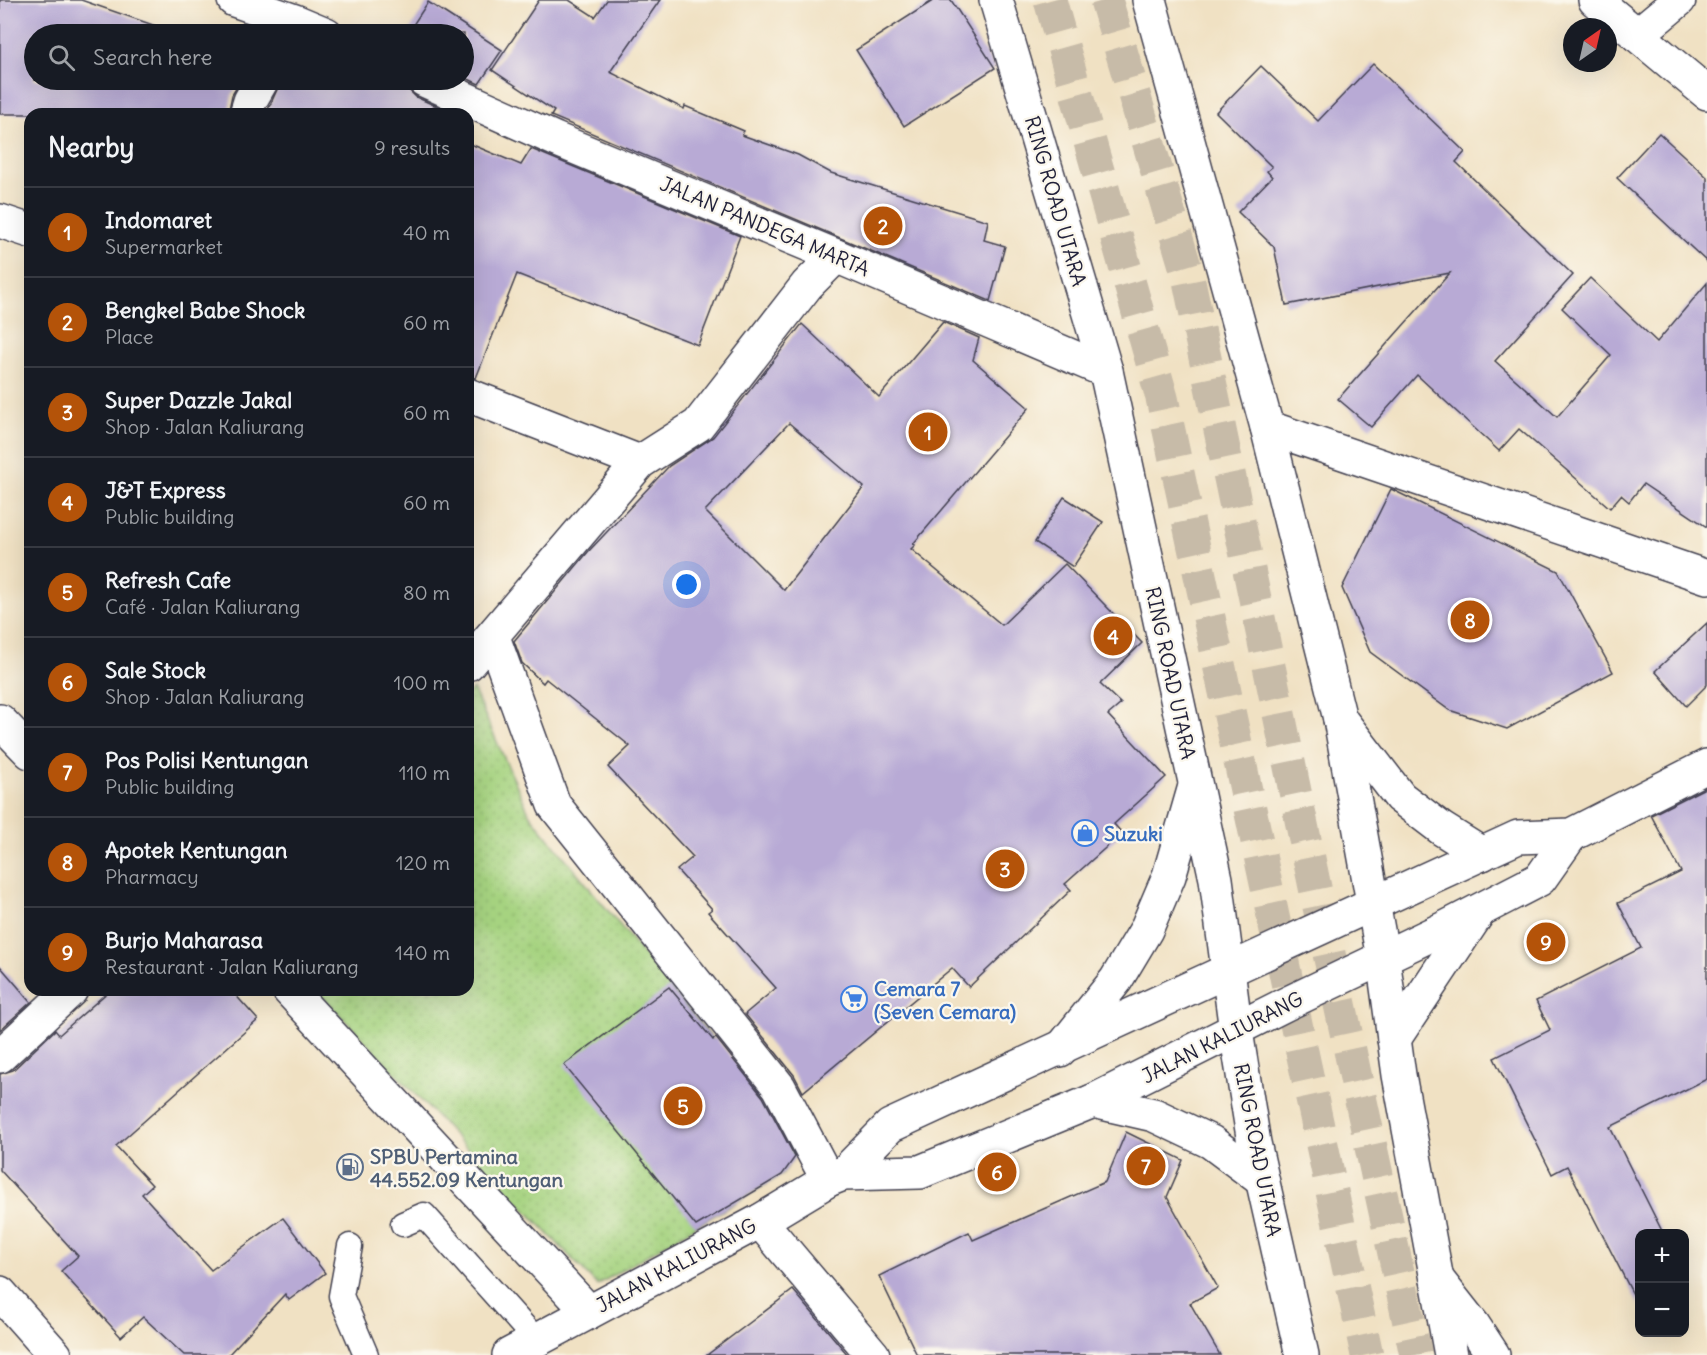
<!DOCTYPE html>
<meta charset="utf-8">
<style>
:root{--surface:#171b24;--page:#20242c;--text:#f1f3f6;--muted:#9ea1a6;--line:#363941;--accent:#b45309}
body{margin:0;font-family:Delius,sans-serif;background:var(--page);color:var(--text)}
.controls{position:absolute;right:18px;bottom:18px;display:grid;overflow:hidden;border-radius:12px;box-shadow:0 6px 24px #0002}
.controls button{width:54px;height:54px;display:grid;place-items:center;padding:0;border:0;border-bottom:2px solid var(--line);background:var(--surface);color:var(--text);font:30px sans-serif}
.compass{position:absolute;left:1563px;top:18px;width:54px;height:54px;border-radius:50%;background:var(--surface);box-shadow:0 6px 24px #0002;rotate:34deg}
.you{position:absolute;left:687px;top:585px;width:21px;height:21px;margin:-15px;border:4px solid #fff;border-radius:50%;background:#1a73e8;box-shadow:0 0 0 9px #1a73e833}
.badge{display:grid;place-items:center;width:39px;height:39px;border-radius:50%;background:var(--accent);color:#fff;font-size:20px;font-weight:700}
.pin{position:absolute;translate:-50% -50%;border:3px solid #fff;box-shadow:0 2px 6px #0006}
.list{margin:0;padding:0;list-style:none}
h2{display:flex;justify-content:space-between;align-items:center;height:78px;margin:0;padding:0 24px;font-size:26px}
h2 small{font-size:20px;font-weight:400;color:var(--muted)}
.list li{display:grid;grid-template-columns:39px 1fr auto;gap:18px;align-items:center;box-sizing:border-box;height:90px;padding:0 24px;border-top:2px solid var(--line)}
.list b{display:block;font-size:22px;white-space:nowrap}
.list p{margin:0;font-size:20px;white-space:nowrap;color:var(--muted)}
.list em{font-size:20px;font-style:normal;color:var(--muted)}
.icon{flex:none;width:33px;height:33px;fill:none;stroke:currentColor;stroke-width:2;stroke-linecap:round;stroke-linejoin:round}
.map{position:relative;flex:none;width:1707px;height:1355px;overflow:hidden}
.search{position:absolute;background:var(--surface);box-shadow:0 6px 24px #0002;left:24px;top:24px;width:450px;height:66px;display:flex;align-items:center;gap:15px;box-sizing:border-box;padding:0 21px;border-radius:33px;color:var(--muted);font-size:22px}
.panel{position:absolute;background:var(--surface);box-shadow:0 6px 24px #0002;left:24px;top:108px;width:450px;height:888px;border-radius:18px}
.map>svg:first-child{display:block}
</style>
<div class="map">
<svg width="1707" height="1355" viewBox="0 0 1707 1355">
<defs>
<pattern id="park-dots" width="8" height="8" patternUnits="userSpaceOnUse" patternTransform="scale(1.5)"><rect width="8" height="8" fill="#a6d380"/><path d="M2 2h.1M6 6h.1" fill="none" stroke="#8fb570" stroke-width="1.8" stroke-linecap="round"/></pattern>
</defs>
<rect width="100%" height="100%" fill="#fbf7ec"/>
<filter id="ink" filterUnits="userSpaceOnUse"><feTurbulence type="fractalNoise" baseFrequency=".0167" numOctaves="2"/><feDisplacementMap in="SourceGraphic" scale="12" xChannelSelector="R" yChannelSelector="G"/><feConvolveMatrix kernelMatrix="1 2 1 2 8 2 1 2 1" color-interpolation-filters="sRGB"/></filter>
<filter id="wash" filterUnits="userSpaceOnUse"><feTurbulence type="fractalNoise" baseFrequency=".008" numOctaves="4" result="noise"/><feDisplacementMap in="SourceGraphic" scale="24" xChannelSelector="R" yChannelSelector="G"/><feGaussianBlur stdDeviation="1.35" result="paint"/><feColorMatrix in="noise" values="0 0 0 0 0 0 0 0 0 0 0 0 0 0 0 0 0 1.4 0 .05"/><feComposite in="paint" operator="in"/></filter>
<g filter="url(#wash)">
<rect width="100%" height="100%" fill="#f0e1c3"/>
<path fill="url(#park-dots)" stroke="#647a5e" stroke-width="1.5" d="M473 689 530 815 801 1147 782 1175 597 1285 316 990H468V695Z"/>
<g id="blocks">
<g fill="#b8aad5" fill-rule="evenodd">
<path d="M0 0H81L179 34H34V80H241L232 95 228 114H0Z"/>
<path d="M539 0H569L595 17 607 0H660L610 72 684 109 685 106 744 131 742 135 798 155 831 173 988 221 984 240 1005 246 990 301 551 116 554 111 492 70Z"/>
<path d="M934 0H951L995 68 904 126 856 50Z"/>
<path d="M428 2 502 50 479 84 464 77V34H407Z"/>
<path d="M1373 64 1465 152 1456 162 1573 275 1495 361 1557 417 1611 355 1562 308 1590 278 1657 342 1707 283V527L1643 484 1629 502 1621 495 1610 508 1519 429 1499 451 1417 375 1371 427 1338 399 1450 273 1286 305 1274 247 1238 212 1272 177 1267 171 1272 167 1216 112 1261 66 1318 121Z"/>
<path d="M281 81 406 80 409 90 416 97 454 114H266Z"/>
<path d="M1659 133 1707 177V262L1617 178Z"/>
<path d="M468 143 521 165 531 149 740 236 698 345 517 274 476 378 468 377Z"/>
<path d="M943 322 979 338 973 360 1029 408 913 544 915 545 911 549 1002 625 1065 564 1142 643 1100 684 1121 704 1108 715 1166 777 1114 824 1122 833 1065 884 1071 890 969 987 952 968 803 1092 794 1075 745 1014 776 988 708 912 712 909 677 870 693 857 608 767 630 746 546 679 543 683 522 663 514 641 588 552 669 466 713 437 802 324 879 397ZM789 423 864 487 784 590 705 511Z"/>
<path d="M1391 489 1558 571 1613 672 1507 729 1449 710 1370 652 1342 588Z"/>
<path d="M1064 497 1103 522 1073 567 1035 542Z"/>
<path d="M1707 623V685L1686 706 1655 671Z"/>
<path d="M1707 787V1079L1610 1127 1663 1233H1640L1639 1306 1567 1166 1552 1174 1494 1058 1550 1030 1536 1001 1641 948 1618 903 1681 872 1651 815Z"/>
<path d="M0 966 31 1002 0 1030Z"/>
<path d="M669 987 713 1040 716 1038 763 1097 795 1157 782 1175 696 1226 564 1065Z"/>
<path d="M110 990H231L258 1020 116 1146 152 1185 142 1194 211 1270 283 1218 325 1273 289 1300 285 1294 228 1355H184L143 1317 121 1337 61 1271 78 1256 0 1170V1074L13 1070 55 1030 59 1035Z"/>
<path d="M1126 1132 1183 1160 1167 1197 1218 1288 1190 1303 1220 1355H917L879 1276 969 1232 973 1240 1105 1182Z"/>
<path d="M793 1290 848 1355H707Z"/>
</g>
</g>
</g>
<g filter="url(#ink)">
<use href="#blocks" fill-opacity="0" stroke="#413f4f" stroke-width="1.5"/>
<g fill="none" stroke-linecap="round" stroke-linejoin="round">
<g stroke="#c7bba8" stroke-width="33" stroke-dasharray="33 16" stroke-linecap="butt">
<path d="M1050 0 1162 398 1367 1355"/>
<path d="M1106 0 1188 276 1323 926 1416 1355"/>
</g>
<defs>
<g id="service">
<path d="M403 1224 424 1215 536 1340"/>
<path d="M350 1246 341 1296 366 1355"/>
</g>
<g id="minor">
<path d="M1595 0 1707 93"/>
<path d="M1637 35 1679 0"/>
<path d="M246 114 250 101 262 80"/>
<path d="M0 221 30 231"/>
<path d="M468 395 640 462"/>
<path d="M1267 427 1707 577"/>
<path d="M493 637 554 805 779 1087 828 1180"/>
<path d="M468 664 640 462 698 425 807 285 836 256"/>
<path d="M0 721 30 752"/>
<path d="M289 990 589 1312"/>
<path d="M0 1056 71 990"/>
<path d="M760 1221 873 1355"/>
<path d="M1437 1279 1474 1326 1493 1355"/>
<path d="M0 1293 55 1355"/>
</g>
<g id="tertiary">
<path d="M234 0 295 21 326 34"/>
<path d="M996 0 1106 371 1216 879 1236 1031 1254 1143 1302 1355"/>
<path d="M1149 0 1267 427 1340 719 1383 958 1399 1075 1451 1355"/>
<path d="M424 80 555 139 836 256 1106 371"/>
</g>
<g id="primary">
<path d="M1340 719 1400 797 1442 829 1482 854"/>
<path d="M1394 1039 1478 913"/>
<path d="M1093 1101 1154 1115 1211 1142 1262 1180"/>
<path d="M843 1174 890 1126 1518 837 1571 835 1707 766"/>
<path d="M509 1355 760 1221 828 1180 843 1174 920 1172 1093 1101 1286 1004 1447 927 1540 879 1571 835"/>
</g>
<path id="trunk" d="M1060 1050 1116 980 1146 930 1169 876 1195 786"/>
</defs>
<use href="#service" stroke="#413f4f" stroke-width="27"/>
<use href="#minor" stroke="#413f4f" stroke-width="36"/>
<use href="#tertiary" stroke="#413f4f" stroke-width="36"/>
<use href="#primary" stroke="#413f4f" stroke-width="36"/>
<use href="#trunk" stroke="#413f4f" stroke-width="36"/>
<use href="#service" stroke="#fff" stroke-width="24"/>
<use href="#minor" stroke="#fff" stroke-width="33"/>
<use href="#tertiary" stroke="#fff" stroke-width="33"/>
<use href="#primary" stroke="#fff" stroke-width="33"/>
<use href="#trunk" stroke="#fff" stroke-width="33"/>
</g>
</g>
<defs>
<symbol id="shop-ring" viewBox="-11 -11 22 22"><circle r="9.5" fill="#fbf7ec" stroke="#3f7fe0" stroke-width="1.5"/><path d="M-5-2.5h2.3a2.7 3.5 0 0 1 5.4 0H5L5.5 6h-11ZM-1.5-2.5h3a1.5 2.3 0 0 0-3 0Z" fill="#3f7fe0"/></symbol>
<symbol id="supermarket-ring" viewBox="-11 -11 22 22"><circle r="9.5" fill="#fbf7ec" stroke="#3f7fe0" stroke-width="1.5"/><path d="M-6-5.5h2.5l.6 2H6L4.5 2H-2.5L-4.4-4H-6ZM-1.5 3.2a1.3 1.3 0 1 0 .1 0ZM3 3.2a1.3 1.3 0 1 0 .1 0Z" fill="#3f7fe0"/></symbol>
<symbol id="fuel-ring" viewBox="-11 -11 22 22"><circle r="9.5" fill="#fbf7ec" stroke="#5c6f8a" stroke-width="1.5"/><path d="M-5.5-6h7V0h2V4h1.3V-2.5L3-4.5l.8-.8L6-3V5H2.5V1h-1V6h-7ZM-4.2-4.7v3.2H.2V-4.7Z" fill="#5c6f8a"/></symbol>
</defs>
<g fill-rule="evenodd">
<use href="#shop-ring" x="1070" y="818" width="30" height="30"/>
<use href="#supermarket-ring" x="839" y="984" width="30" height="30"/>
<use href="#fuel-ring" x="335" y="1152" width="30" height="30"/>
</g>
<g text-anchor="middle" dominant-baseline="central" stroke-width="4.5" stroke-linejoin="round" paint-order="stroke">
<g font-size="20" fill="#22223b" stroke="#fbf7ec">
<text transform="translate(1056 201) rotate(74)">RING ROAD UTARA</text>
<text transform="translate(765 226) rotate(23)">JALAN PANDEGA MARTA</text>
<text transform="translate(1171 673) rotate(78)">RING ROAD UTARA</text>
<text transform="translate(1222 1037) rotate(-27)">JALAN KALIURANG</text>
<text transform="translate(1258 1150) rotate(79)">RING ROAD UTARA</text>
<text transform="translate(676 1265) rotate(-28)">JALAN KALIURANG</text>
</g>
<g font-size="20" font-weight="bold" fill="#366cbe" stroke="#fbf7ec" text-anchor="start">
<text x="1104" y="833">Suzuki</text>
<text x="874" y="988">Cemara 7<tspan x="874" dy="23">(Seven Cemara)</tspan></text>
</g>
<g font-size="20" font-weight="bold" fill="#4e5e75" stroke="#fbf7ec" text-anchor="start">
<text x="370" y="1156">SPBU Pertamina<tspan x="370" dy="23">44.552.09 Kentungan</tspan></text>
</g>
</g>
</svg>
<div class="controls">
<button>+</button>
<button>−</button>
</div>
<svg class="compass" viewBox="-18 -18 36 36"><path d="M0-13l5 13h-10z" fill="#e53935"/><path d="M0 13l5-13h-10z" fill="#9ea1a6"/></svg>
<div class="you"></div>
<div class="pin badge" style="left:928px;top:432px">1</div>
<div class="pin badge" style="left:883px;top:226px">2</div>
<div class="pin badge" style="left:1005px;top:869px">3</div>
<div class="pin badge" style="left:1113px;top:636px">4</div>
<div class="pin badge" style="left:683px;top:1106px">5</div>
<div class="pin badge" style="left:997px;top:1172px">6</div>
<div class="pin badge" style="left:1146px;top:1166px">7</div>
<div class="pin badge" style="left:1470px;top:620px">8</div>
<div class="pin badge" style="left:1546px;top:942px">9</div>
<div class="search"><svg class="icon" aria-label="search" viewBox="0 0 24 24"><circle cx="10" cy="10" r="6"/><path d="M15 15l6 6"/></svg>Search here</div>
<section class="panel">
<h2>Nearby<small>9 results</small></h2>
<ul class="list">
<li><span class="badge">1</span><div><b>Indomaret</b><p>Supermarket</p></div><em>40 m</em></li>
<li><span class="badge">2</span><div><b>Bengkel Babe Shock</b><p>Place</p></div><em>60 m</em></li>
<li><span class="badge">3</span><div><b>Super Dazzle Jakal</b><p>Shop · Jalan Kaliurang</p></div><em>60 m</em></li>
<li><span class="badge">4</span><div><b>J&amp;T Express</b><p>Public building</p></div><em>60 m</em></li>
<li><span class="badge">5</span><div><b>Refresh Cafe</b><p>Café · Jalan Kaliurang</p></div><em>80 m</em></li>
<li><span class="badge">6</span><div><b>Sale Stock</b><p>Shop · Jalan Kaliurang</p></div><em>100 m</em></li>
<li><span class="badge">7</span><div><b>Pos Polisi Kentungan</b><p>Public building</p></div><em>110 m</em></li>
<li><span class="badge">8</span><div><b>Apotek Kentungan</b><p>Pharmacy</p></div><em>120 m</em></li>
<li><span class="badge">9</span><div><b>Burjo Maharasa</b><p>Restaurant · Jalan Kaliurang</p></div><em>140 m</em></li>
</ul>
</section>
</div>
